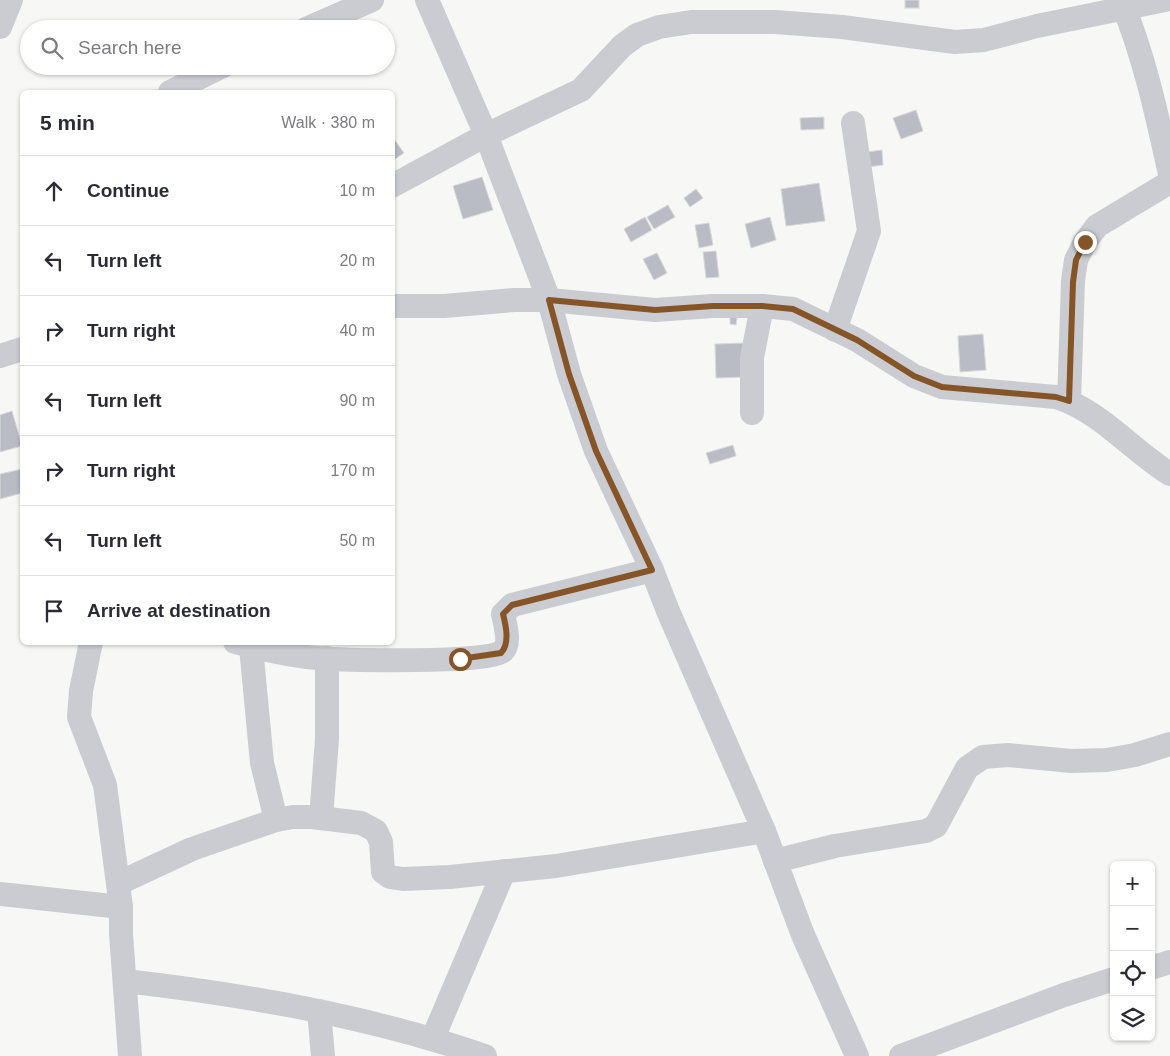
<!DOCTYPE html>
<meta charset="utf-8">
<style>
:root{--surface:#fff;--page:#f2f2f3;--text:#2b2b33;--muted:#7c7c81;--line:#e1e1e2}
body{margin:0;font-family:Helvetica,sans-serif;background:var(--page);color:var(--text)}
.controls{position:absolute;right:15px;bottom:15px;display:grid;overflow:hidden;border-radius:8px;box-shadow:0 1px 4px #0004}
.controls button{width:45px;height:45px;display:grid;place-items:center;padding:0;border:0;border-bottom:1px solid var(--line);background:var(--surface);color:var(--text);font:25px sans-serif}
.stop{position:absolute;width:15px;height:15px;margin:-11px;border:4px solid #865527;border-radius:50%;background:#fff}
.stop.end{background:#865527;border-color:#fff;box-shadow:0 1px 5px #0008}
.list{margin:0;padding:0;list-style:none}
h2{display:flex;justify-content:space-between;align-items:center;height:65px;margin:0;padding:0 20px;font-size:21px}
h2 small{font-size:16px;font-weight:400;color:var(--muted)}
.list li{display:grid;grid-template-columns:32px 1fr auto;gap:15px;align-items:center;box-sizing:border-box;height:70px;padding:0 20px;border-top:1px solid var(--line)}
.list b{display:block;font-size:19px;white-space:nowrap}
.list em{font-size:16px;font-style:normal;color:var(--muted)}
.icon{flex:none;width:28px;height:28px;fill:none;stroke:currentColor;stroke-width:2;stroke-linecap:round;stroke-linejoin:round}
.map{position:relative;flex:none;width:1170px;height:1056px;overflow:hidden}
.search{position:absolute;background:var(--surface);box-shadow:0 1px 4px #0004;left:20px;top:20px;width:375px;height:55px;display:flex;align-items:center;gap:12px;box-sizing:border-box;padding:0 18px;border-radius:28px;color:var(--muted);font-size:19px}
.panel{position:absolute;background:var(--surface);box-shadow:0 1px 4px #0004;left:20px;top:90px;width:375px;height:555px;border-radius:8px}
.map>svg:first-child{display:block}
</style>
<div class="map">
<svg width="1170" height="1056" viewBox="0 0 1170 1056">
<rect width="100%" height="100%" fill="#f7f8f5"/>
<g fill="#b9bcc4" stroke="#d9dad7">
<rect x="905" y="0" width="14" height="8"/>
<path d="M916 110 923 131 901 139 893 118Z"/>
<path d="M824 117V129L801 130 800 118Z"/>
<path d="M394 139 404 153 392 161V140Z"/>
<path d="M882 150 883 165 868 167 867 152Z"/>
<path d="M482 177 493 210 463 219 453 186Z"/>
<path d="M819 183 825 221 786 226 781 189Z"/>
<path d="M696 189 703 198 690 207 684 198Z"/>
<path d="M668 205 675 217 654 229 647 217Z"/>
<path d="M645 217 652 230 631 242 624 229Z"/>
<path d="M770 217 776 240 751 248 745 224Z"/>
<path d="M709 223 713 245 699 248 695 225Z"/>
<path d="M716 251 719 277 706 278 703 252Z"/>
<path d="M657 253 667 273 654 280 643 259Z"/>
<path d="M730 317 737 318 736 325 730 324Z"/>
<path d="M983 334 986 370 960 372 958 336Z"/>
<path d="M746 343V377L716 378 715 344Z"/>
<path d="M12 411 22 446 0 452V415Z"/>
<path d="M733 445 736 456 710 464 706 453Z"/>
<path d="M22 469V493L0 499V474Z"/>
</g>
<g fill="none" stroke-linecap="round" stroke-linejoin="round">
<g stroke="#caccd1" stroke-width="24">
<path d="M427 0 486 135 549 300 569 374 596 451 652 570 668 611 764 831 803 935 857 1056"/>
<path d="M1121 0C1144 55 1157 115 1170 174"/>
<path d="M0 27 11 0"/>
<path d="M306 29 372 0"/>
<path d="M170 92 223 66"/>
<path d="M392 186 486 135 581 90 622 46 637 35 659 27 691 22H775L842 27 955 42 984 40 1037 26 1165 0"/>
<path d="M392 306H444L514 300H549L655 310 713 306H762L793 309 857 340 914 376 942 387 1056 397C1101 411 1131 450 1170 474"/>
<path d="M835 330 869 231 853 123"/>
<path d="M0 356 22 349"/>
<path d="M1069 401 1073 281 1076 260 1085 242 1097 226 1170 182"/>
<path d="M752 413V358L762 306"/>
<path d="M91 642 81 691 79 717 105 785 121 907V934L130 1056"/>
<path d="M235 642C261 649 290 656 317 658 343 660 490 664 503 651 511 643 505 624 503 614L512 605 652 570"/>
<path d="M251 647 262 763 276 820"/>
<path d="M321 818 327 739V658"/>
<path d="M775 861 835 846 926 831 936 826 967 768 983 757 1008 755 1071 761 1107 760 1135 755 1170 744"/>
<path d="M119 883 192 849 276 820 293 817H312L361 823 376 831 381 842 383 872 390 877 403 879 450 877 556 866 764 831"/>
<path d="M0 894 121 907"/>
<path d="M1151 968 1170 962"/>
<path d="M125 981C248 995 368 1016 485 1056"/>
<path d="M319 1011 323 1056"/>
<path d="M433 1038 504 871"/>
<path d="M901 1056 1064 995 1114 979"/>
</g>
</g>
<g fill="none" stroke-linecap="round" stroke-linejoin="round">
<path stroke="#865527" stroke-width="6" d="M460 659 501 653C510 643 506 626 503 614L512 605 652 570 596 451 569 374 549 300 655 310 713 306H762L793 309 857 340 914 376 942 387 1056 397 1069 401 1073 282 1076 260 1085 242"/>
</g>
</svg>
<div class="controls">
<button>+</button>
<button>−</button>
<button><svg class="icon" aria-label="locate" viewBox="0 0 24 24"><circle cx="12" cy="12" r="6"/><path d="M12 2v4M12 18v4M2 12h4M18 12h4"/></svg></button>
<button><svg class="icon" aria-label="layers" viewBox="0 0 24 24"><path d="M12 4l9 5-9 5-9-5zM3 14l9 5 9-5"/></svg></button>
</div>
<div class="stop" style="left:460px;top:659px"></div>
<div class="stop end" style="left:1085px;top:242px"></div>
<div class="search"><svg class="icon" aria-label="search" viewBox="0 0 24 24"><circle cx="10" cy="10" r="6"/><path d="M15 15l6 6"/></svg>Search here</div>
<section class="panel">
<h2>5 min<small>Walk · 380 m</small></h2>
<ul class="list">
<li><svg class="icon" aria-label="ahead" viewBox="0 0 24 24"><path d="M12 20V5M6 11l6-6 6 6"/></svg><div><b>Continue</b></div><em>10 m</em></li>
<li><svg class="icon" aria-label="left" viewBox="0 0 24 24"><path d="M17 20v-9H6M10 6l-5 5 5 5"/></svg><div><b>Turn left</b></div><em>20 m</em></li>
<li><svg class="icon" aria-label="right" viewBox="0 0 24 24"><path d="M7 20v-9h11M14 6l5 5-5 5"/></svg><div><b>Turn right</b></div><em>40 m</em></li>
<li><svg class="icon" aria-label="left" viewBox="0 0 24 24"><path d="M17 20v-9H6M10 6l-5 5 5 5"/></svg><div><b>Turn left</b></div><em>90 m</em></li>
<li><svg class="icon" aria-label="right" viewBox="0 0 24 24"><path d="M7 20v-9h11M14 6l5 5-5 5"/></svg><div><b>Turn right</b></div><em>170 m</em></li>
<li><svg class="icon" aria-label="left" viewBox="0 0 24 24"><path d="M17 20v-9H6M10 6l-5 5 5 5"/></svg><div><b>Turn left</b></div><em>50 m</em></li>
<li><svg class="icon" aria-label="arrive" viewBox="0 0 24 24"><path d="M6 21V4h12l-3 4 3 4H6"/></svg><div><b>Arrive at destination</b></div></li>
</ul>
</section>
</div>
